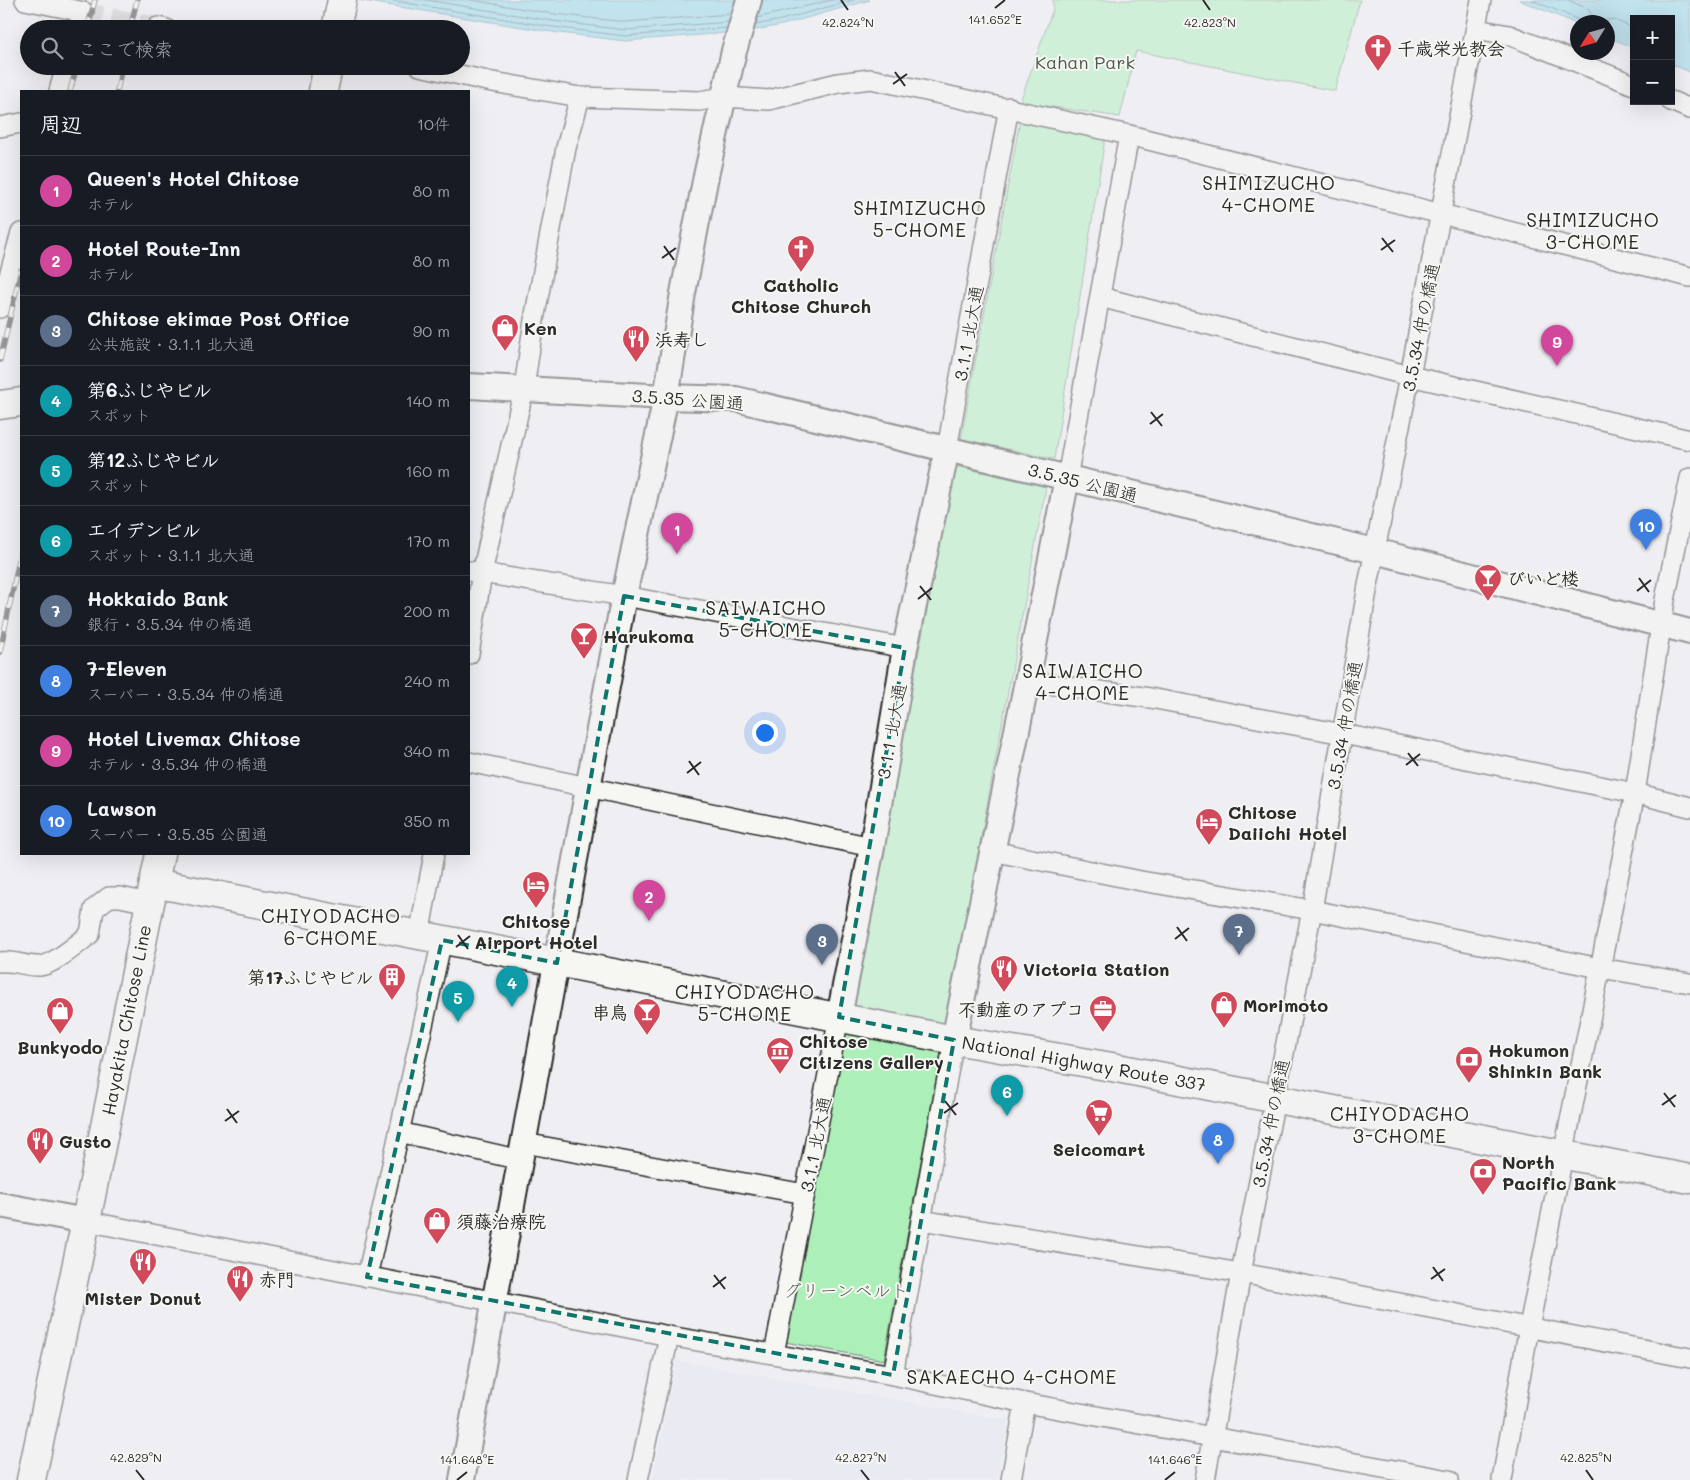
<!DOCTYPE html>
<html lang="ja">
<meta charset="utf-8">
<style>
:root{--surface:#171b24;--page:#242831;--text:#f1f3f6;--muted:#9ea1a6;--line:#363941;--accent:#7c3aed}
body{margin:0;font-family:Mali,"Klee One",sans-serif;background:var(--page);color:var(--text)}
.controls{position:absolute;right:15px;top:15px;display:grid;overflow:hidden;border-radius:0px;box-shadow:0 5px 20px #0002}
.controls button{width:45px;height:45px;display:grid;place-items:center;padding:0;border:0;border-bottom:1px solid var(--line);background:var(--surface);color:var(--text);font:25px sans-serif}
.compass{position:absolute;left:1570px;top:15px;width:45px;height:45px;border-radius:50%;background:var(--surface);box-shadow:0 5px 20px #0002;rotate:233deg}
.you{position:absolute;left:764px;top:732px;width:18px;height:18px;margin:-12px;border:4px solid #fff;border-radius:50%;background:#1a73e8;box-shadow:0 0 0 8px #1a73e833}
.badge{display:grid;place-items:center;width:32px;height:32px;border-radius:50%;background:var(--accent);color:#fff;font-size:16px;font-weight:700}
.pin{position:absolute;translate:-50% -41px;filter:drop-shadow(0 1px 2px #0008)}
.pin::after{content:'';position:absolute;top:26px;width:18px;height:15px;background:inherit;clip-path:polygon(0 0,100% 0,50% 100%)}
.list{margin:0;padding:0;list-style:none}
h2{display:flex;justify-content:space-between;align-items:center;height:65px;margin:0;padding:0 20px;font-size:21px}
h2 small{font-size:16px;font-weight:400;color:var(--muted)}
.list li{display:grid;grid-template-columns:32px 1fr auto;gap:15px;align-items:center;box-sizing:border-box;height:70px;padding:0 20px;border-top:1px solid var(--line)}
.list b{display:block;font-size:19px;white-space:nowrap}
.list p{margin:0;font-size:16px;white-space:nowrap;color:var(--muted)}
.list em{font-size:16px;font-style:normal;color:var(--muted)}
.icon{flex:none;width:28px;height:28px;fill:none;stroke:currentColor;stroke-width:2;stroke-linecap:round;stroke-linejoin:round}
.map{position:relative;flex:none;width:1690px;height:1480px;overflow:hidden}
.search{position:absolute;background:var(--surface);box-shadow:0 5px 20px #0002;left:20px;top:20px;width:450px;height:55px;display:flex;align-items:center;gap:12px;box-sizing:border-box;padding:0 18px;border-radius:28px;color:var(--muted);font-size:19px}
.panel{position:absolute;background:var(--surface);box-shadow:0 5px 20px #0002;left:20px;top:90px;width:450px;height:765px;border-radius:0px}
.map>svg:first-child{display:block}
</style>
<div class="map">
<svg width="1690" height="1480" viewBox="0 0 1690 1480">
<rect width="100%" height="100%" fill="#eeeef3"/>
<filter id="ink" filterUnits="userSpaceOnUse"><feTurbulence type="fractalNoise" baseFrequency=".02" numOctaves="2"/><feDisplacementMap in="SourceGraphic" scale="10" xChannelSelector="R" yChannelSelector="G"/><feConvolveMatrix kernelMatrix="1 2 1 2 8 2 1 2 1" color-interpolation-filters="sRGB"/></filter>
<g filter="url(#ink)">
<path fill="#e5e5f4" d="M676 1360 1009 1420 997 1480H653Z"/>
<g fill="#acefb9" stroke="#6c8d72">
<path d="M1053 0H1360L1335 91 1136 51 1120 117 1020 102 1053 9Z"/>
<path d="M1020 121 1105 139 1054 459 961 439Z"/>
<path d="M955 466 1046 487 884 1360 785 1342Z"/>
</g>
<g fill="#89d4e9" stroke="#63909d">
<path d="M357 0H870L782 25 750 31 625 41 552 32Z"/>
<path d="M1519 0H1690V72L1671 64V19H1634V48L1608 37V22H1578L1577 24Z"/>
</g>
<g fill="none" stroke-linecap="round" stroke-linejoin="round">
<g stroke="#516f77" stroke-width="1">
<path d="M388 0 553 27 625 36 727 28"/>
<path d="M426 0 553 21 625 30 729 22"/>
<path d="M471 0 554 14 625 22 731 14"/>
<path d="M1532 0 1579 20 1582 22"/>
<path d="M1568 0 1588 9 1597 22 1612 19 1634 28"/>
<path d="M757 18 832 0"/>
<path d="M755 25 781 20 853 0"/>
</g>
<path stroke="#c7c7cb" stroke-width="19" stroke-dasharray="19 9" stroke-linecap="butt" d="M84 12 158 27"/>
<defs>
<g id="minor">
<path d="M25 0 84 12 77 29"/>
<path d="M158 27 166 29"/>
<path d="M1476 29 1509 35 1634 85"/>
<path d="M420 66 487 81 580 97 699 101 725 97 769 100 838 83 871 79 1129 135 1690 277"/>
<path d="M59 91 66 66"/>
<path d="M1671 101 1690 109"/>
<path d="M0 127 21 123"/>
<path d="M1100 297 1410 376 1690 440"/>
<path d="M0 308 21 233"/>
<path d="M947 449 1009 107"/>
<path d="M1067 478 1129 135"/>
<path d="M469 571 624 596 905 648"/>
<path d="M469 654 482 573 524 388 534 320 566 148 580 97"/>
<path d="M1027 681 1150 698 1343 734 1635 793 1690 807"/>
<path d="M469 762 872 847"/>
<path d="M992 851 1141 881 1312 910 1600 968 1690 983"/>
<path d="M419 935 434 854"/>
<path d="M0 962C14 960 26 967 40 966 53 965 79 943 90 934L94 909 109 897H120L149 903"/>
<path d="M399 1132 520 1160"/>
<path d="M524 1143 805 1194"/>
<path d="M921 1220 1241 1273 1690 1358"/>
<path d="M86 1221 669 1336 893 1375 1025 1403 1449 1480"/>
<path d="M367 1277 442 940"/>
<path d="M774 1354 839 1017"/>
<path d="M893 1375 954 1040"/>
<path d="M638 1480 669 1336"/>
<path d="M1011 1480 1025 1403"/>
<path d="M1205 1480 1241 1273 1312 910 1368 585 1410 376 1481 0"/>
<path d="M1502 1480 1529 1327 1635 793 1665 600 1690 478"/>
</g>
<g id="tertiary">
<path d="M469 386 666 397 736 399 1375 551 1690 632"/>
<path d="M839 1017 872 847 905 648 947 449"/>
<path d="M954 1040 1027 681 1067 478"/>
<path d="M0 1205 86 1221"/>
<path d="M462 1480 588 788 624 596 666 397 683 293 706 176 734 51 749 0"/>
</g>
<g id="secondary">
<path d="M336 29 342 0"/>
<path d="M323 91 328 66"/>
<path d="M31 1480 86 1221 154 883"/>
</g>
<g id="trunk">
<path d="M0 405 21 402"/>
<path d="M160 854 154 883 954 1040 1112 1067 1690 1179"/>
</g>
</defs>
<use href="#minor" stroke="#2b2b2b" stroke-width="22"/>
<use href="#tertiary" stroke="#2b2b2b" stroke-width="28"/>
<use href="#secondary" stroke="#2b2b2b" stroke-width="31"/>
<use href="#trunk" stroke="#2b2b2b" stroke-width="31"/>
<use href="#minor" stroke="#f6f6f2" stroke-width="19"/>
<use href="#tertiary" stroke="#f6f6f2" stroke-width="24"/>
<use href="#secondary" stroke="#f6f6f2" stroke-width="28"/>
<use href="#trunk" stroke="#f6f6f2" stroke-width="28"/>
<defs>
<g id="rail">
<path d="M87 29 95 0"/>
<path d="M130 29 137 0"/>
<path d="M70 91 77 66"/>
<path d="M117 91 122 66"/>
<path d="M0 360 21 270"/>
<path d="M0 652 21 550"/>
</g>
</defs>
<use href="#rail" stroke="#2b2b2b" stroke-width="5.5"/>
<use href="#rail" stroke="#f6f6f2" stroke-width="4" stroke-dasharray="11" stroke-linecap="butt"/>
</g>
</g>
<path d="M0 0H1690V1480H0ZM624 596 905 648 839 1017 954 1040 893 1375 367 1277 442 940 557 963Z" fill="#eeeef3" fill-opacity=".55" fill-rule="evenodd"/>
<path fill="none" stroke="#0f766e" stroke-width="4" stroke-dasharray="10 6" stroke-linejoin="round" d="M624 596 905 648 839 1017 954 1040 893 1375 367 1277 442 940 557 963Z"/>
<path fill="none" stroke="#2b2b2b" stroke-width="2" d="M841 0 848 10M1203 0 1210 10M995 8 1005 0M895 72 905 86M893 84 907 74M1382 238 1393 252M664 246 674 260M1381 250 1395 240M662 258 676 248M1151 412 1162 426M1150 424 1163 414M1639 578 1649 592M920 586 931 600M1637 591 1651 580M918 599 932 588M1408 753 1418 766M689 761 699 775M1406 765 1420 754M687 773 701 762M1177 927 1187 941M458 935 468 949M1175 939 1189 928M456 947 470 936M1664 1093 1675 1107M945 1101 956 1115M1662 1105 1676 1095M227 1109 237 1123M944 1113 958 1103M225 1121 239 1111M1433 1267 1443 1281M714 1275 725 1289M1431 1279 1445 1269M713 1287 726 1277M136 1470 144 1480M861 1470 869 1480M1586 1470 1593 1480M457 1480 467 1472M1165 1480 1175 1472"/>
<defs>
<symbol id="church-pin" viewBox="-11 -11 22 30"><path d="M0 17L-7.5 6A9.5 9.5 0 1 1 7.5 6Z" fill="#d1495b" stroke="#f6f6f2"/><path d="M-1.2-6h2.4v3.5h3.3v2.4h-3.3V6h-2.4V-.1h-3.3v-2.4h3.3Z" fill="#fff"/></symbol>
<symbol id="shop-pin" viewBox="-11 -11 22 30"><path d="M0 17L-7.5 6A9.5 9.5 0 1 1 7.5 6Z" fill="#d1495b" stroke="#f6f6f2"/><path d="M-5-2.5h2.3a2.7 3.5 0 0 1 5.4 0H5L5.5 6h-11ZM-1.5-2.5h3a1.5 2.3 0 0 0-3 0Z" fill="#fff"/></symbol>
<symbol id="restaurant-pin" viewBox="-11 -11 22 30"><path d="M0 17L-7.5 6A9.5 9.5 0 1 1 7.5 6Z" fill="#d1495b" stroke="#f6f6f2"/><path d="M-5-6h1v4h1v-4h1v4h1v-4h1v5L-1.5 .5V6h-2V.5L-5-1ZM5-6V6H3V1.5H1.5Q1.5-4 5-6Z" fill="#fff"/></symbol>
<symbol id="bar-pin" viewBox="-11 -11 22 30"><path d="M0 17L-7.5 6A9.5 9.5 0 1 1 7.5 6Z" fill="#d1495b" stroke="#f6f6f2"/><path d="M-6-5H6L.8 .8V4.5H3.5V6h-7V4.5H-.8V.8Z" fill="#fff"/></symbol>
<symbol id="hotel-pin" viewBox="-11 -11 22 30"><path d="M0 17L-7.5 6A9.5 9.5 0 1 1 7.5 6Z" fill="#d1495b" stroke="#f6f6f2"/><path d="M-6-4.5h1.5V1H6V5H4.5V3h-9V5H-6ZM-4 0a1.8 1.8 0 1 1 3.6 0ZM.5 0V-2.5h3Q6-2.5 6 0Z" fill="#fff"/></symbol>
<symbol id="building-pin" viewBox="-11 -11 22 30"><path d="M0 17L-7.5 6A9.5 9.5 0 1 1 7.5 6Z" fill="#d1495b" stroke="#f6f6f2"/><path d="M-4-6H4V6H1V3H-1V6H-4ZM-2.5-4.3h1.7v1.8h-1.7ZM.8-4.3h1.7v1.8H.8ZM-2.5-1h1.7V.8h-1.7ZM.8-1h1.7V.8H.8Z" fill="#fff"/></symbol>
<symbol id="office-pin" viewBox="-11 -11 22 30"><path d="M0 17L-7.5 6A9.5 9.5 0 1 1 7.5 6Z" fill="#d1495b" stroke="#f6f6f2"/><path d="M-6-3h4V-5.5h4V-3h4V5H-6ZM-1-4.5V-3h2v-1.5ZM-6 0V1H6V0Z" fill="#fff"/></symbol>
<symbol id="museum-pin" viewBox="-11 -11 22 30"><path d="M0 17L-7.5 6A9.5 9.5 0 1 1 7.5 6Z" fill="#d1495b" stroke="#f6f6f2"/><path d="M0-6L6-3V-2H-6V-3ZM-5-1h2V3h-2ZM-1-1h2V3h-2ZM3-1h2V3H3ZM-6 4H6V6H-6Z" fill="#fff"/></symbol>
<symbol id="bank-pin" viewBox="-11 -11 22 30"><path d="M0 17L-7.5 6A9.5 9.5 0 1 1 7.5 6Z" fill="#d1495b" stroke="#f6f6f2"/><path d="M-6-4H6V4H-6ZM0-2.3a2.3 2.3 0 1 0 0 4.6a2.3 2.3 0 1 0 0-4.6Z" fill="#fff"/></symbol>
<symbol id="supermarket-pin" viewBox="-11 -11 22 30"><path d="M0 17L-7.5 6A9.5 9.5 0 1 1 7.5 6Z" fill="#d1495b" stroke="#f6f6f2"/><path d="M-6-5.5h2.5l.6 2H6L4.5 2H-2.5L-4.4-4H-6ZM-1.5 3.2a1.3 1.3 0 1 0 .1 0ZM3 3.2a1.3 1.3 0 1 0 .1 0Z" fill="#fff"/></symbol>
</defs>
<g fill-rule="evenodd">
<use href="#church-pin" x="1362" y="32" width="32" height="43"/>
<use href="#church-pin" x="785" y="233" width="32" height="43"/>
<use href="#shop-pin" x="489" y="312" width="32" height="43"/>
<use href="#restaurant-pin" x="620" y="323" width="32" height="43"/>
<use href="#bar-pin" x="1472" y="562" width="32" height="43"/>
<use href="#bar-pin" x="568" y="620" width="32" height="43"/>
<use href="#hotel-pin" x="1193" y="806" width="32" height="43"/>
<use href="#hotel-pin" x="520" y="869" width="32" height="43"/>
<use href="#restaurant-pin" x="988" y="953" width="32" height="43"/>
<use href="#building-pin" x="376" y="961" width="32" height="43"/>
<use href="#shop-pin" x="1208" y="989" width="32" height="43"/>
<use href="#office-pin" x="1087" y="993" width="32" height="43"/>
<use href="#shop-pin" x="44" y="995" width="32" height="43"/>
<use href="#bar-pin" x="631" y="996" width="32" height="43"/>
<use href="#museum-pin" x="764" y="1035" width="32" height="43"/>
<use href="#bank-pin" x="1453" y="1044" width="32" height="43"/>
<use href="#supermarket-pin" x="1083" y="1097" width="32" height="43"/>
<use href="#restaurant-pin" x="24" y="1125" width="32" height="43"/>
<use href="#bank-pin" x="1467" y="1156" width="32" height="43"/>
<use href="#shop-pin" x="421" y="1205" width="32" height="43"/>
<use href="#restaurant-pin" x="127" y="1246" width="32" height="43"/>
<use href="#restaurant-pin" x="224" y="1263" width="32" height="43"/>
</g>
<g text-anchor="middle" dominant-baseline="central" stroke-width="4" stroke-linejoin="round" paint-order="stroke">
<g font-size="18" font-weight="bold" fill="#2b2b2b" stroke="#f6f6f2" text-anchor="start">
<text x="1397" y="48">千歳栄光教会</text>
<text x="801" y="285" text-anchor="middle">Catholic<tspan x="801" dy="21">Chitose Church</tspan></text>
<text x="524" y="328">Ken</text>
<text x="655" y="339">浜寿し</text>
<text x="1507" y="578">びいど楼</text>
<text x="603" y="636">Harukoma</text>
<text x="1228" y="812">Chitose<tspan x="1228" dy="21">Daiichi Hotel</tspan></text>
<text x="536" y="921" text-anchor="middle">Chitose<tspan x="536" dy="21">Airport Hotel</tspan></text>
<text x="1023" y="969">Victoria Station</text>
<text x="373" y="977" text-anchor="end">第17ふじやビル</text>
<text x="1243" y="1005">Morimoto</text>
<text x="1084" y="1009" text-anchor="end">不動産のアプコ</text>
<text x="628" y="1012" text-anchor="end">串鳥</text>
<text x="799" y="1041">Chitose<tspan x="799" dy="21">Citizens Gallery</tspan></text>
<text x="60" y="1047" text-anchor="middle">Bunkyodo</text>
<text x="1488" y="1050">Hokumon<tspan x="1488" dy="21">Shinkin Bank</tspan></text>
<text x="59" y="1141">Gusto</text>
<text x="1099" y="1149" text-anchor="middle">Seicomart</text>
<text x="1502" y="1162">North<tspan x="1502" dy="21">Pacific Bank</tspan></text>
<text x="456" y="1221">須藤治療院</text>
<text x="259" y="1279">赤門</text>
<text x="143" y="1298" text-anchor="middle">Mister Donut</text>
</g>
<g font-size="18" fill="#4b5c4e" stroke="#f6f6f2">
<text x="1085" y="62">Kahan Park</text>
<text x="846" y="1290">グリーンベルト</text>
</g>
<g font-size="18" fill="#2b2b2b" stroke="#f6f6f2">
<text transform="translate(1420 327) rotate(-79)">3.5.34 仲の橋通</text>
<text transform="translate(968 333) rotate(-80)">3.1.1 北大通</text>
<text transform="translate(688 399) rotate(4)">3.5.35 公園通</text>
<text transform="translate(1083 482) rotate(14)">3.5.35 公園通</text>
<text transform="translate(1344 725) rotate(-80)">3.5.34 仲の橋通</text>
<text transform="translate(891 731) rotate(-80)">3.1.1 北大通</text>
<text transform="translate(126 1020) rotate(-79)">Hayakita Chitose Line</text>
<text transform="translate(1084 1063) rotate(10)">National Highway Route 337</text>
<text transform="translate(1270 1123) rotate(-79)">3.5.34 仲の橋通</text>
<text transform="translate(815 1144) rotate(-79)">3.1.1 北大通</text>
</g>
<g font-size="19" letter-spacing="1" fill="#2b2b2b" stroke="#f6f6f2">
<text x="1269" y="182">SHIMIZUCHO<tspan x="1269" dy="22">4-CHOME</tspan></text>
<text x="920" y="207">SHIMIZUCHO<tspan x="920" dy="22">5-CHOME</tspan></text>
<text x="1593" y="219">SHIMIZUCHO<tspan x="1593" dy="22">3-CHOME</tspan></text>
<text x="766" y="607">SAIWAICHO<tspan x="766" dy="22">5-CHOME</tspan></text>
<text x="1083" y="670">SAIWAICHO<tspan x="1083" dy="22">4-CHOME</tspan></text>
<text x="331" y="915">CHIYODACHO<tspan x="331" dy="22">6-CHOME</tspan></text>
<text x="745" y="991">CHIYODACHO<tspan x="745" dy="22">5-CHOME</tspan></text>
<text x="1400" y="1113">CHIYODACHO<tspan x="1400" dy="22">3-CHOME</tspan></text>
<text x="1012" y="1376">SAKAECHO 4-CHOME</text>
</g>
</g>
<g font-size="12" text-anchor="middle" fill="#2b2b2b" stroke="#f6f6f2" stroke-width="4" stroke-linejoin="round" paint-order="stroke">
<text x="995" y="24">141.652°E</text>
<text x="848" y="27">42.824°N</text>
<text x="1210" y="27">42.823°N</text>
<text x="136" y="1462">42.829°N</text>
<text x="861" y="1462">42.827°N</text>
<text x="1586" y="1462">42.825°N</text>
<text x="467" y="1464">141.648°E</text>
<text x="1175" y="1464">141.646°E</text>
</g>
</svg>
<div class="controls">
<button>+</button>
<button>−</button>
</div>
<svg class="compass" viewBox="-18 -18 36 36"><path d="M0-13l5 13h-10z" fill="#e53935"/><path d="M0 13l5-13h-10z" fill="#9ea1a6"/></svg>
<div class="you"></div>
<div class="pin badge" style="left:677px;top:554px;background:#d1479c">1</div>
<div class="pin badge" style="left:649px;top:921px;background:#d1479c">2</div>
<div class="pin badge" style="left:822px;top:965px;background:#5c6f8a">3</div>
<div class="pin badge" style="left:512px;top:1007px;background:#0f9aa8">4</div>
<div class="pin badge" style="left:458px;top:1022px;background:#0f9aa8">5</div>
<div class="pin badge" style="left:1007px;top:1116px;background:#0f9aa8">6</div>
<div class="pin badge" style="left:1239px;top:955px;background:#5c6f8a">7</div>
<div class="pin badge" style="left:1218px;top:1164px;background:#3f7fe0">8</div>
<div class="pin badge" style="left:1557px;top:366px;background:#d1479c">9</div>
<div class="pin badge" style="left:1646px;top:550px;background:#3f7fe0">10</div>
<div class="search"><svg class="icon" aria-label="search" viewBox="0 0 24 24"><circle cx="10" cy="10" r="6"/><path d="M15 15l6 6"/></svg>ここで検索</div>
<section class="panel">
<h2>周辺<small>10件</small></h2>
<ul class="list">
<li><span class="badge" style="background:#d1479c">1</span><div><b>Queen's Hotel Chitose</b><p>ホテル</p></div><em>80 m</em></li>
<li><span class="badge" style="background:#d1479c">2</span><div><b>Hotel Route-Inn</b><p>ホテル</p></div><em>80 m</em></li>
<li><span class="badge" style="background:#5c6f8a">3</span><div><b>Chitose ekimae Post Office</b><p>公共施設 · 3.1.1 北大通</p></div><em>90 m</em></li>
<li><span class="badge" style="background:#0f9aa8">4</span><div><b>第6ふじやビル</b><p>スポット</p></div><em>140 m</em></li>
<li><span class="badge" style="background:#0f9aa8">5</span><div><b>第12ふじやビル</b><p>スポット</p></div><em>160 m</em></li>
<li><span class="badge" style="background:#0f9aa8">6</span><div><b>エイデンビル</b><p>スポット · 3.1.1 北大通</p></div><em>170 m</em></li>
<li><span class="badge" style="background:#5c6f8a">7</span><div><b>Hokkaido Bank</b><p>銀行 · 3.5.34 仲の橋通</p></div><em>200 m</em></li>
<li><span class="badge" style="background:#3f7fe0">8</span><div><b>7-Eleven</b><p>スーパー · 3.5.34 仲の橋通</p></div><em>240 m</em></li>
<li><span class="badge" style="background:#d1479c">9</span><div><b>Hotel Livemax Chitose</b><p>ホテル · 3.5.34 仲の橋通</p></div><em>340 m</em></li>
<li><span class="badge" style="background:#3f7fe0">10</span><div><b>Lawson</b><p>スーパー · 3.5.35 公園通</p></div><em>350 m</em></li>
</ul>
</section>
</div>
